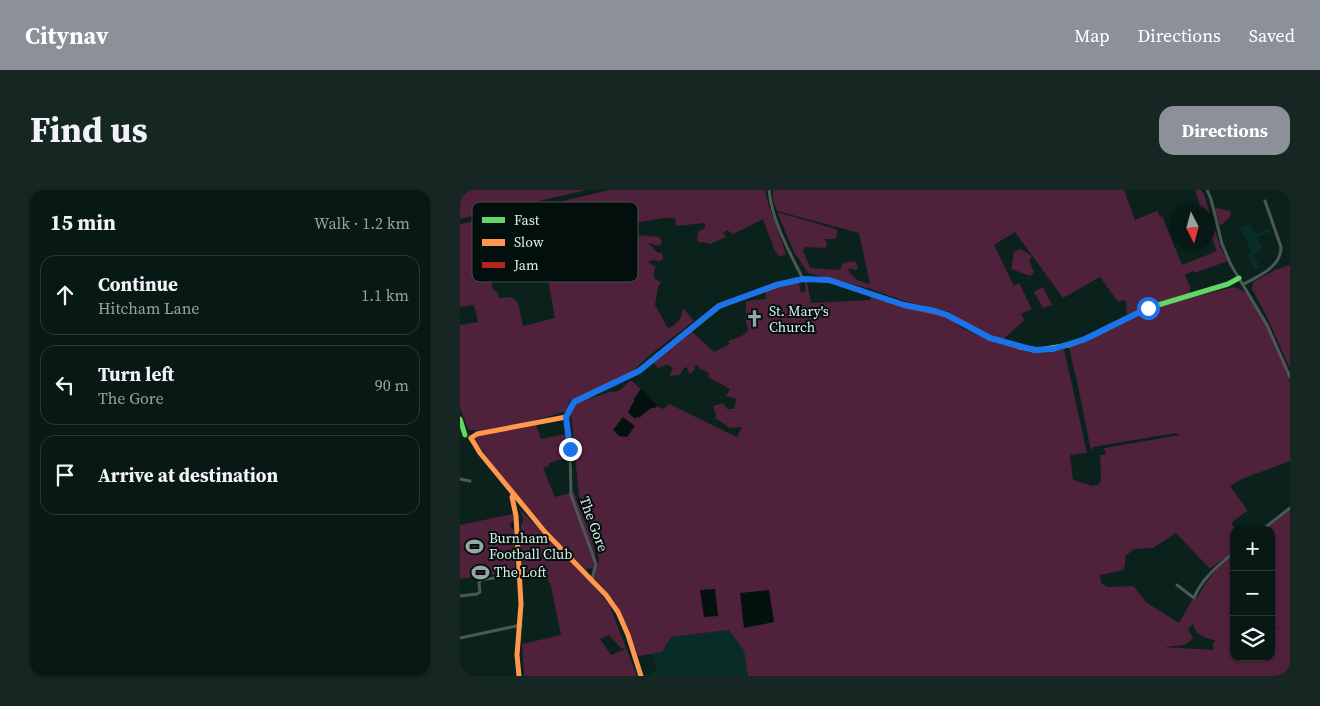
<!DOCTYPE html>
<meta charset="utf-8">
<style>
:root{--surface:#081915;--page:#162622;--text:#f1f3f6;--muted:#98a0a0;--line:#293834;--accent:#8c9099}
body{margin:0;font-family:"Source Serif 4",serif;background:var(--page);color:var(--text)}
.controls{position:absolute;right:15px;bottom:15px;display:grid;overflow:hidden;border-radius:10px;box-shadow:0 1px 4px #0004}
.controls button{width:45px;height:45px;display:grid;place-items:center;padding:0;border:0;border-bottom:1px solid var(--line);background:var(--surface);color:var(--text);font:25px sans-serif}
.compass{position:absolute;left:710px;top:15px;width:45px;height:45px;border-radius:50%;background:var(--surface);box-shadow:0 1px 4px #0004;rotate:174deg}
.stop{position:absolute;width:15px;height:15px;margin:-11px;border:4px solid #1a73e8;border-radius:50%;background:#fff}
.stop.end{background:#1a73e8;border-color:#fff;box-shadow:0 1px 5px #0008}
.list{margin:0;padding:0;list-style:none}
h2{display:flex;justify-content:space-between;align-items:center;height:65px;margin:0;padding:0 20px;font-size:21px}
h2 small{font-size:16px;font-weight:400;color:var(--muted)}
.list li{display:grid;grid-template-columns:32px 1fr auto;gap:15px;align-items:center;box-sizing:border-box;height:80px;margin:0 10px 10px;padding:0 10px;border:1px solid var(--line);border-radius:15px}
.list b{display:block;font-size:19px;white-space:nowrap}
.list p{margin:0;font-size:16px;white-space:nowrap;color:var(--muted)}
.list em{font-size:16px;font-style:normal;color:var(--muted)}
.icon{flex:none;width:28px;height:28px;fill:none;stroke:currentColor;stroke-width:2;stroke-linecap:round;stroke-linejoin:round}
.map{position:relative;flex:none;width:830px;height:486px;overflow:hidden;border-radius:15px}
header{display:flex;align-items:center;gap:30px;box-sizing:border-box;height:70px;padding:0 25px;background:var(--accent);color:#fff}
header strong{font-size:24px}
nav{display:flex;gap:28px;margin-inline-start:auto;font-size:18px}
.intro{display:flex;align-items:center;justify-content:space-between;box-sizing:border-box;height:120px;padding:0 30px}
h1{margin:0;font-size:35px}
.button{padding:12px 22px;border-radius:15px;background:var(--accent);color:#fff;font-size:18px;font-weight:700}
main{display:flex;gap:30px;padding:0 30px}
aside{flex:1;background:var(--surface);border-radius:15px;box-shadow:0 1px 4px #0004}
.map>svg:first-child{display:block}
</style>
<header>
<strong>Citynav</strong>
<nav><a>Map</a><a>Directions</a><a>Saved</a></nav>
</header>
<div class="intro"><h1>Find us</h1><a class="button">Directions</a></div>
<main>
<aside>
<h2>15 min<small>Walk · 1.2 km</small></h2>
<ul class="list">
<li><svg class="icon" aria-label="ahead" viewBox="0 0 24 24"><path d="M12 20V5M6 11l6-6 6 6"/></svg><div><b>Continue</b><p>Hitcham Lane</p></div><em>1.1 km</em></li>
<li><svg class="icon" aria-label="left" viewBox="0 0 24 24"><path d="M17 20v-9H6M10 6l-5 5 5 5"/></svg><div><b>Turn left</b><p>The Gore</p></div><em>90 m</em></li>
<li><svg class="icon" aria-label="arrive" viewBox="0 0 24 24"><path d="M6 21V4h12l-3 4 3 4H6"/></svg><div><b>Arrive at destination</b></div></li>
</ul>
</aside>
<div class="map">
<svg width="830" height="486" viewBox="0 0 830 486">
<rect width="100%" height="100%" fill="#0a211c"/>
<g fill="#082d26">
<path d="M789 33 795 44 810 39 811 42 797 47 803 59 794 64 800 77 795 80 787 65 792 62 780 38Z"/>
<path d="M269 440 284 461 288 486H186L197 480 192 463 202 462 211 447Z"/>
</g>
<g fill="#4f213a" fill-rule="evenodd">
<path d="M0 0H127L0 29Z"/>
<path d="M149 0H305L309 16 326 64 320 67 315 61 303 29 273 44 267 40 263 43 266 47 250 54 244 52 240 53 237 50 238 42 245 38V33L216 36 215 28H203L173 33 161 21 152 20 150 22 148 54 157 63 173 68 172 64 175 59 177 45 200 47 202 52 199 56 188 53 197 62 202 63 203 69 199 71 192 70 188 72 196 77 193 84 195 89 201 92 198 97 195 115 208 138C217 136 222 127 223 118L234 131 190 165 158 195 110 210 107 221C88 227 25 245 8 239L0 218V135L18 132 14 115 0 117V34L26 29 45 85 31 89 33 100 38 103 39 108 52 107 58 113 63 136 95 128 87 84 83 77 78 57H72L61 21Z"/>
<path d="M313 0H664L675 30 697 21 700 27 702 26 722 75 757 61 748 39V22H742L735 0H741L744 4 761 59 768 71 734 83 733 81 725 85 730 97V103L690 115 667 125 666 111 663 110 658 112 640 87 603 108 555 42 534 55 554 96 559 93 572 119 561 124 564 130 544 149 531 147 489 122 441 110 411 99 348 83 334 62 317 22 376 39 378 42 375 49H365L367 56 365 58 346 57 343 60 350 78 380 80 383 73 395 71 398 78 395 80 388 78C391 89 401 92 410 94L399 43 317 21 313 10Z"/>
<path d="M757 18 770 21 771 26 760 36 755 19Z"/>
<path d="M561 59 572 66 569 70 574 82 570 86 551 79 554 62Z"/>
<path d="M830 75V179L808 129 792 99 793 92 815 80Z"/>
<path d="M338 90 341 103 346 101 344 91H347L351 113 410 110 412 106 470 122 489 129 502 138 530 151 573 163 588 162 604 159 627 263 610 265 613 290 633 296 639 294 641 290 640 265H646L644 258 720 245 716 243 633 257 631 261 618 196 609 157 633 148 702 115 774 97C778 98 782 100 785 102 798 112 829 178 830 194 830 220 830 246 830 271L782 289 770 296 788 321 784 323 771 333 776 340H774V360L750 379 716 343 693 358 675 359 666 365 664 380 640 385 641 393 647 397 673 396 687 413 719 433 732 410 737 408C746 390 758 376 774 364V467H811V437L825 438 811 436V340H805L830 320V486H288L284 461 269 440 211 447 202 462 178 466 155 412 134 388 139 370 135 350 119 307 111 223 115 213 153 201 154 202 160 200 171 190 181 199 173 209 204 219 209 214 277 247 282 237 270 238 255 228 256 225 253 216 263 213 267 219H274L276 209 266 206 270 199 248 187 249 183 239 178 238 175 234 176 235 179 232 183H229L227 177 224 178 220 185 209 186 213 178 207 174 198 178 193 172 231 141 254 162 270 154 268 151 282 146 288 140 286 131V111L306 109V100ZM733 434C736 446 745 447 756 451L753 453V460L704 457C716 455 726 458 733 448L728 439Z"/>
<path d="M583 97 592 115 583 118 574 102Z"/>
<path d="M109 225 113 266 89 273V276L83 278 95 307 114 302C120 325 141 356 134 379L129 378 126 380C85 340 47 297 15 250L17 245 76 234 81 249 106 244Z"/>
<path d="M59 319 116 375 149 414 177 486H64L62 454 101 445 91 396 86 386 60 387 61 335 64 330ZM149 445 161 458 166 459 151 465 140 449Z"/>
<path d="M53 324 54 330 50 334 51 338 54 340 55 379 26 386 25 385 0 389V335Z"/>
</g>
<g fill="#04120f">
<path d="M181 198 197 216 195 218H191L179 228 176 227 175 229 168 222Z"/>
<path d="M163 227 175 236 167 247 159 246 153 240Z"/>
<path d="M255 399 258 426 244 427 240 400Z"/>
<path d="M309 400 314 432 284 438 280 403Z"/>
</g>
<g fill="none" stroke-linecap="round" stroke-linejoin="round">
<g stroke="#4a5956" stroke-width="3">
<path d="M309 0C312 31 329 61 343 89"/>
<path d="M747 0 751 9 762 54 771 75 807 135 830 187"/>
<path d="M784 94C800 85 821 77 821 57L805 11"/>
<path d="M106 227 110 259 111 305 136 374 132 389"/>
<path d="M0 289 10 291"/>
<path d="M802 340 830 318"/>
<path d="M717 395 734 408C741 389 759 375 774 362"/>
<path d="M0 406 17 404 20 402 19 393 21 390 58 384"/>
<path d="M0 448 61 435"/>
</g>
<g stroke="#63d668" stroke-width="5">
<path d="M559 157 579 160 609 155 632 146 688 118 768 94 779 88"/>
<path d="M0 229 5 245"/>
</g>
<g stroke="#ff974d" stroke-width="5">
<path d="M11 248 17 244 106 227 114 212 179 181 259 116 320 94"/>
<path d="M11 248 20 263 85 342 146 405 158 422 168 445 181 486"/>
<path d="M53 305 52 307 56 326 61 414 57 465 59 486"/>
</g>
<path stroke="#b3261e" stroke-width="5" d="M320 94 343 89 369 90 444 115 487 125 530 148 559 157"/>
</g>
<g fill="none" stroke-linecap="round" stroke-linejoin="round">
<path stroke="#1a73e8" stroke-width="6" d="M110 259 106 227 114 212 179 181 259 116 316 95 343 89 369 90 444 115 475 121 487 125 530 148 574 160 593 159 623 150 688 118"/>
</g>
<defs>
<symbol id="church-bare" viewBox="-9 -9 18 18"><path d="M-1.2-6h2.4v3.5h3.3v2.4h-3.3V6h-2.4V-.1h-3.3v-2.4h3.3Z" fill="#92a8a2" stroke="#020f0c" stroke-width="2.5" paint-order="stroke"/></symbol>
<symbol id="stadium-bare" viewBox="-9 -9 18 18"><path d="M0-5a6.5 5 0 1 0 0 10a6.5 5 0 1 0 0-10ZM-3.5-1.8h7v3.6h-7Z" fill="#92a8a2" stroke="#020f0c" stroke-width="2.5" paint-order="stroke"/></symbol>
</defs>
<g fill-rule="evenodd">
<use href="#church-bare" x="282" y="116" width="25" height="25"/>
<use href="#stadium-bare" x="2" y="344" width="25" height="25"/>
<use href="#stadium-bare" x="8" y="370" width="25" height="25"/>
</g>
<g text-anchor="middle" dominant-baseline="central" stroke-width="4" stroke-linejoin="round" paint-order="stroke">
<g font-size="14" fill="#dbf0ea" stroke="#020f0c" text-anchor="start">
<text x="309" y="121">St. Mary's<tspan x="309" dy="16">Church</tspan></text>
<text x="29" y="348">Burnham<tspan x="29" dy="16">Football Club</tspan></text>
<text x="34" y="382">The Loft</text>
</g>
<g font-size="14" fill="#dbf0ea" stroke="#020f0c">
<text transform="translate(134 334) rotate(70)">The Gore</text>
</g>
</g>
<rect x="12" y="12" width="166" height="80" rx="8" fill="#020f0c" stroke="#43524f" stroke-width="1"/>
<rect x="22" y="27" width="23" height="6" fill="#63d668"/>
<rect x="22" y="49" width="23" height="7" fill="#ff974d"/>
<rect x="22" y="72" width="23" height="6" fill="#b3261e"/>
<g font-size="14" fill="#dbf0ea">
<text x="54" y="35">Fast</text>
<text x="54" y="57">Slow</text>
<text x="54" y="80">Jam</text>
</g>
</svg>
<div class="controls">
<button>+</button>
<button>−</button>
<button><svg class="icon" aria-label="layers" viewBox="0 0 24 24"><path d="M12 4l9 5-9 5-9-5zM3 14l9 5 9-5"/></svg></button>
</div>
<svg class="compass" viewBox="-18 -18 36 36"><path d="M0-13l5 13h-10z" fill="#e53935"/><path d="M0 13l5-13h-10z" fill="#98a0a0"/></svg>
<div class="stop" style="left:688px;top:118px"></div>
<div class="stop end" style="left:110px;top:259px"></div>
</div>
</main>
